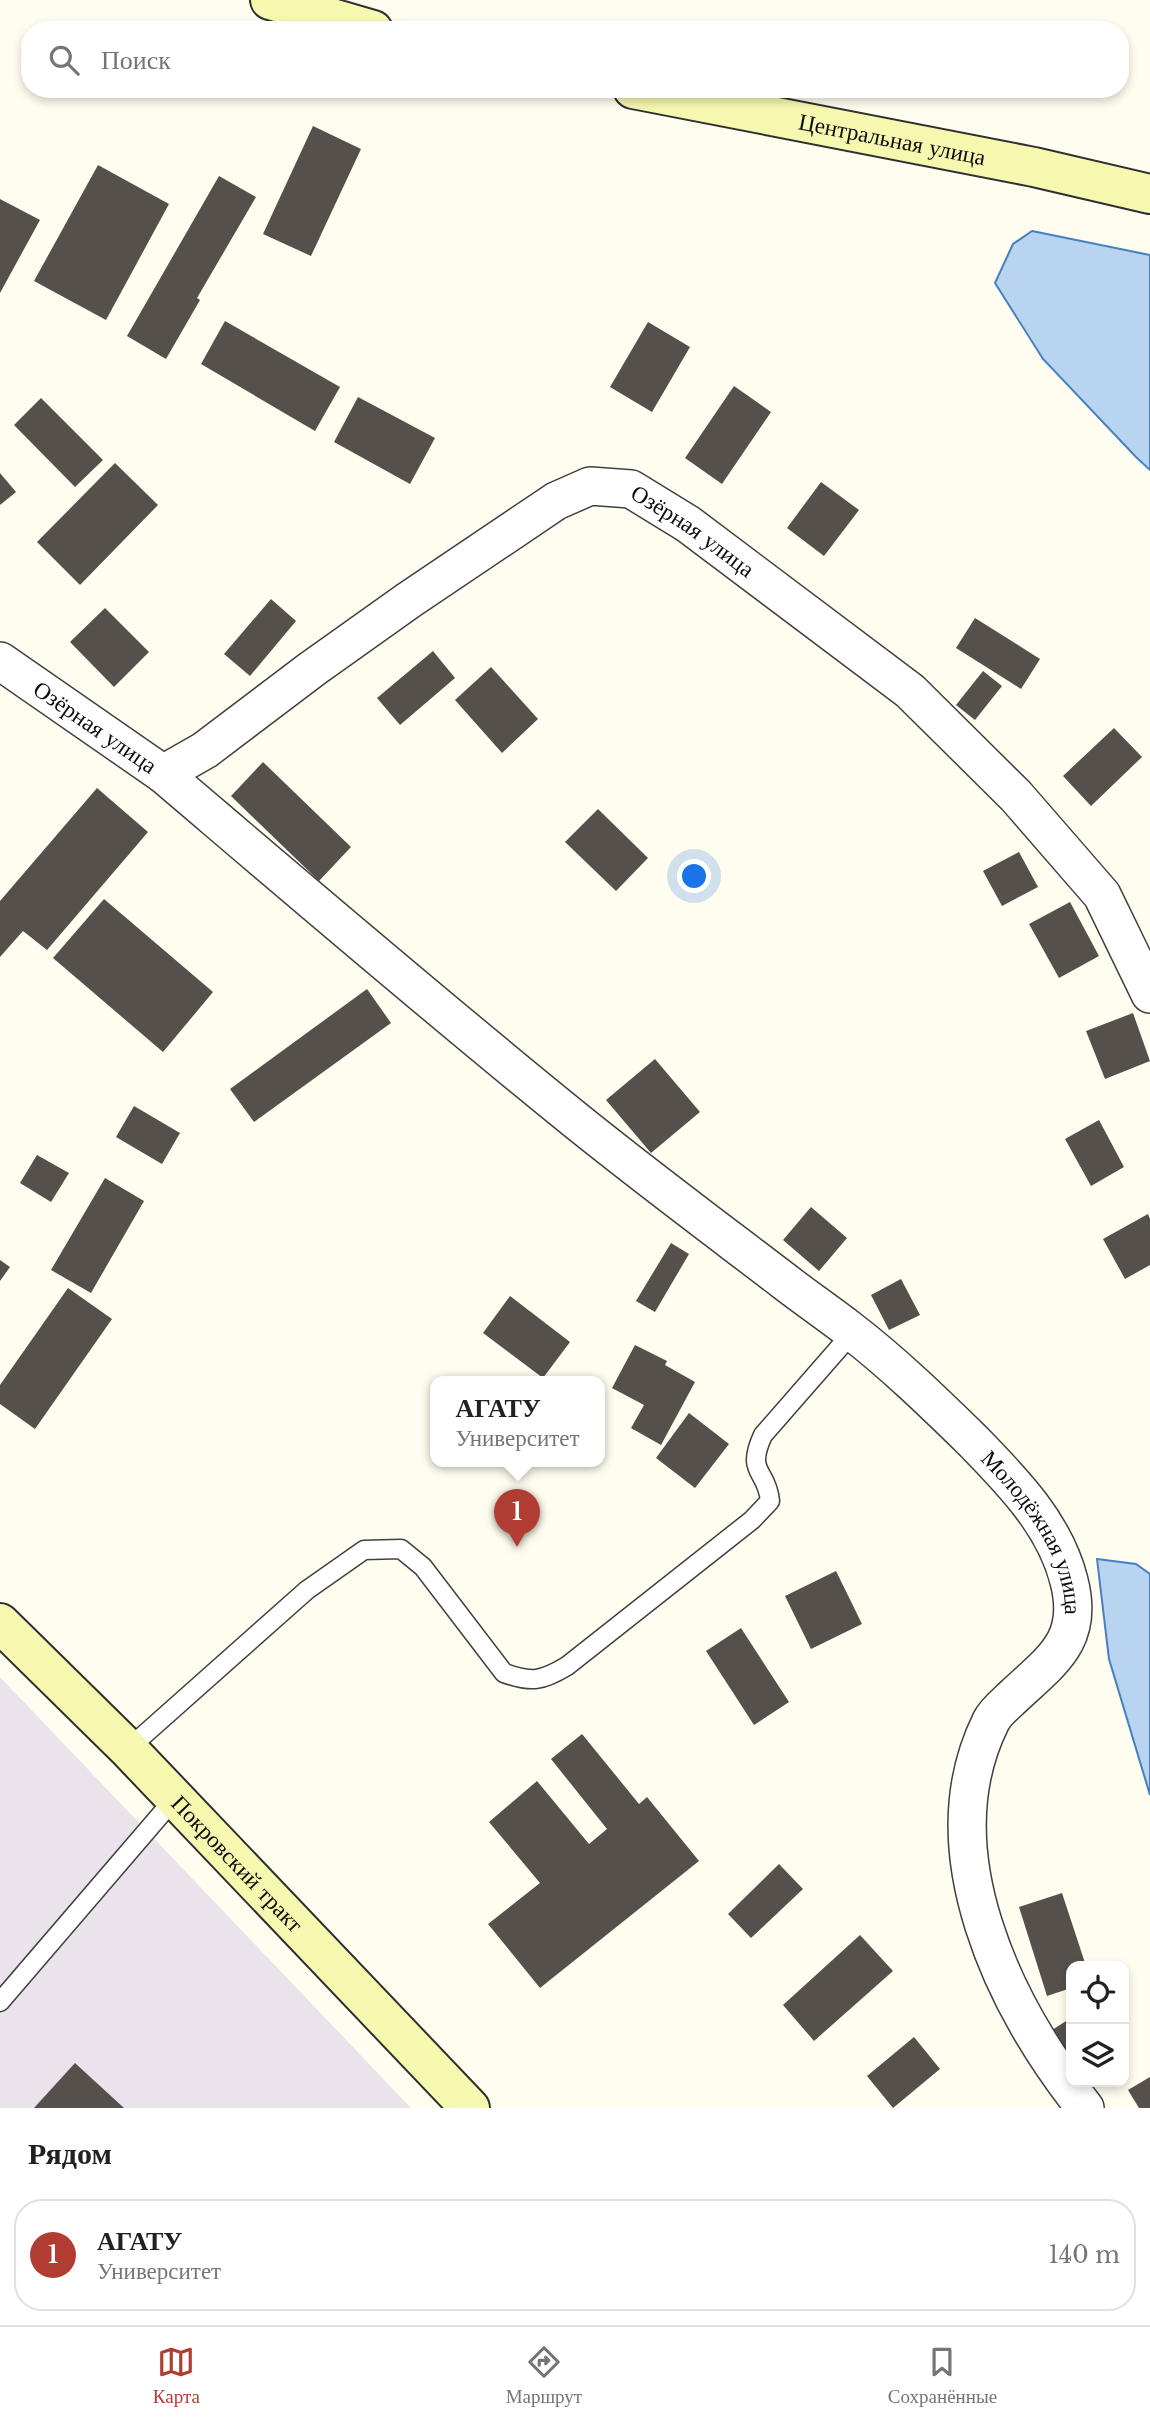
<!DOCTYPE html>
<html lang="ru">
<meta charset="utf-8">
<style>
:root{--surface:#fff;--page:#f2f2f2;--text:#202124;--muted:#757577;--line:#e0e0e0;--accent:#b13c32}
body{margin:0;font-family:"Libre Baskerville",serif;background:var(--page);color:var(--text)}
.controls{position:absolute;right:21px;bottom:21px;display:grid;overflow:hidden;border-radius:14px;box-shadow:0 4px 10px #0003}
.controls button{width:63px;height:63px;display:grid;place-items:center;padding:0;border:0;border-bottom:2px solid var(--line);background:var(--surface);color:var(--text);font:35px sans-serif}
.you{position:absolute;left:695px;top:877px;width:24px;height:24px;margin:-18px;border:5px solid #fff;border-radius:50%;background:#1a73e8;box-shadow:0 0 0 10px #1a73e833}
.badge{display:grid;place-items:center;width:46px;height:46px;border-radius:50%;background:var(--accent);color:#fff;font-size:23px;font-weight:700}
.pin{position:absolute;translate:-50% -58px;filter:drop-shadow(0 2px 4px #0008)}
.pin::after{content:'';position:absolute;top:37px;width:24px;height:21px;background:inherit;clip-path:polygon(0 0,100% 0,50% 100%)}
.popup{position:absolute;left:430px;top:1376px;width:175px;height:91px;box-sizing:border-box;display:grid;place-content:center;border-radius:14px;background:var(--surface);filter:drop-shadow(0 2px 5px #0005);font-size:23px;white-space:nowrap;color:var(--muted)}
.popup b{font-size:26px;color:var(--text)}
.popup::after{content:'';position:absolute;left:50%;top:100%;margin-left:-14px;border:14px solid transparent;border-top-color:var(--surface)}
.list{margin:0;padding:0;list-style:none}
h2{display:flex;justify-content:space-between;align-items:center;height:91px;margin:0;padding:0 28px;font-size:30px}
h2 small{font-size:23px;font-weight:400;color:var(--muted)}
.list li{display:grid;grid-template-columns:46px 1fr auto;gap:21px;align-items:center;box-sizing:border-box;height:112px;margin:0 14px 14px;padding:0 14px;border:2px solid var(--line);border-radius:28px}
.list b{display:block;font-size:26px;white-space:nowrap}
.list p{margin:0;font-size:23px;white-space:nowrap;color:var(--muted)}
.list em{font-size:23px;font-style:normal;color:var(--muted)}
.icon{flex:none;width:38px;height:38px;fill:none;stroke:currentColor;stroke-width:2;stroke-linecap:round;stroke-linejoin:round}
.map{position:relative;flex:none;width:1150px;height:2108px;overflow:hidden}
.search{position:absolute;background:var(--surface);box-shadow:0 4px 10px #0003;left:21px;right:21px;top:21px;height:77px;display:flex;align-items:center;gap:18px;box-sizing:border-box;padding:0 24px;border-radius:28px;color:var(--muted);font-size:26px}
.sheet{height:217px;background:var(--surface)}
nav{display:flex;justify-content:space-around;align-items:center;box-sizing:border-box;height:98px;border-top:2px solid var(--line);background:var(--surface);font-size:19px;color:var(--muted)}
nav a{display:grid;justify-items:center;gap:4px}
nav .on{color:var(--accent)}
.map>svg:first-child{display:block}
</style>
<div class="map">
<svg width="1150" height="2108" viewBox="0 0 1150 2108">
<rect width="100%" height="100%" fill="#fefdef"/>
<path fill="#ebe3eb" d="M0 1677 371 2066 411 2108H0Z"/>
<g fill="#b8d4f0" stroke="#4680c1" stroke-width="2">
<path d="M1032 231 1150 255V470L1136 457 1043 359 995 283 1013 244Z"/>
<path d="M1097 1559 1136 1564 1150 1574V1795L1109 1659Z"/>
</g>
<g fill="#55504b">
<path d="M313 126 361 149 311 256 263 234Z"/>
<path d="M98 165 169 204 106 320 34 281Z"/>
<path d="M219 176 256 197 197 298 200 300 166 359 127 336Z"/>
<path d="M0 199 40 220 0 293Z"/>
<path d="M225 321 340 387 315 431 201 364Z"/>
<path d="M648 322 690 347 652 412 610 387Z"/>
<path d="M734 386 771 412 722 484 685 458Z"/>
<path d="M358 397 435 438 410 484 334 442Z"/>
<path d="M41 398 103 460 75 487 14 425Z"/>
<path d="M115 463 158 505 80 585 37 542Z"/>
<path d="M0 473 16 492 0 505Z"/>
<path d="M821 482 859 510 824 556 787 528Z"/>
<path d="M271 599 296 621 250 676 224 654Z"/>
<path d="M105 608 149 652 114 687 70 642Z"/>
<path d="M975 618 1040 659 1021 689 956 648Z"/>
<path d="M433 651 455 678 400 725 377 698Z"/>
<path d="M491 667 538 719 502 753 455 700Z"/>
<path d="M983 671 1002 686 975 720 956 705Z"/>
<path d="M1114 728 1142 757 1091 806 1063 776Z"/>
<path d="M263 762 351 847 319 881 231 796Z"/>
<path d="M97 788 148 832 47 950 23 931 0 957V901Z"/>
<path d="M598 809 648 858 616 891 565 842Z"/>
<path d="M1019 852 1038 887 1002 906 983 871Z"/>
<path d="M104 899 213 992 163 1052 53 958Z"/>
<path d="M1070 902 1099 956 1059 978 1029 924Z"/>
<path d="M367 989 391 1023 254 1122 230 1089Z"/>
<path d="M1133 1013 1150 1061 1105 1079 1086 1031Z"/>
<path d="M655 1059 700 1112 651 1153 606 1100Z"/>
<path d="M134 1106 180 1133 162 1164 116 1137Z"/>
<path d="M1099 1120 1124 1167 1091 1186 1065 1139Z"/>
<path d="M37 1155 69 1173 51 1202 20 1183Z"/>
<path d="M105 1178 144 1201 91 1293 51 1270Z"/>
<path d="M811 1207 847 1238 819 1271 783 1240Z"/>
<path d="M1148 1214 1150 1219V1265L1125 1279 1103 1239Z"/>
<path d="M671 1243 689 1254 655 1312 636 1301Z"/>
<path d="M0 1260 10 1267 0 1281Z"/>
<path d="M901 1279 920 1315 889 1330 871 1295Z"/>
<path d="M68 1288 112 1319 35 1429 0 1404V1385Z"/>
<path d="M510 1296 570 1342 543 1378 483 1333Z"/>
<path d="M635 1345 667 1361 665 1365 695 1382 661 1445 631 1428 644 1405 612 1388Z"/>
<path d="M689 1413 729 1444 695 1488 656 1458Z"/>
<path d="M836 1571 862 1624 811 1649 785 1596Z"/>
<path d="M741 1628 789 1702 754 1725 706 1651Z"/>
<path d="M582 1734 639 1804 647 1797 699 1861 540 1988 488 1924 540 1883 489 1822 537 1781 589 1844 607 1829 551 1759Z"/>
<path d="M779 1864 803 1889 751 1938 728 1914Z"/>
<path d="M1062 1893 1086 1966H1071V1988L1047 1996 1019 1907Z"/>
<path d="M860 1935 893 1971 814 2041 783 2005Z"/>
<path d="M1071 2018V2062L1052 2030Z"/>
<path d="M914 2037 940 2069 893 2108 867 2076Z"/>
<path d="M75 2063 124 2108H34Z"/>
<path d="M1150 2077V2108H1139L1128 2090Z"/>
</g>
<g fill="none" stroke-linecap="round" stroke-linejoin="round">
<defs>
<g id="lane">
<path d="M128 1749 307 1590 364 1550 401 1549 423 1567 504 1673C532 1683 542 1681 567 1666L752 1520 770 1501C767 1469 745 1474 763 1435L853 1332"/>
<path d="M0 2002 175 1798"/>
</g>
<g id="street">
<path id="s1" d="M0 661 163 774 205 750 312 669 409 600 556 501 590 486 631 489 688 524 910 691 1016 796 1102 895 1150 994"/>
<path id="s2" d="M163 774C297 888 431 1003 568 1114 638 1171 712 1226 784 1281 806 1298 828 1313 850 1330 893 1363 933 1402 972 1440 1011 1480 1055 1524 1069 1581 1084 1639 1054 1659 1015 1695 1007 1703 996 1711 991 1721 927 1850 1004 2006 1085 2108"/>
</g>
<g id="secondary">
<path d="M270 0 373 30"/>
<path id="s3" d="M633 89 1034 167 1150 194"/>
<path id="s4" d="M0 1623 128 1749 470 2108"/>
</g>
</defs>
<use href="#lane" stroke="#404040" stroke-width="21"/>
<use href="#street" stroke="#404040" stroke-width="40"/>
<use href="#secondary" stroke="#2f2f2f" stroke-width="42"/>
<use href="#lane" stroke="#fff" stroke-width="18"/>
<use href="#street" stroke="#fff" stroke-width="37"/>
<use href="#secondary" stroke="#f6f8b0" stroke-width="38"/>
</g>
<g text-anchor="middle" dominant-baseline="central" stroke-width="7" stroke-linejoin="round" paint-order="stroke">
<g font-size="23" fill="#0d0d0d" stroke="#fff">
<text stroke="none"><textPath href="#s3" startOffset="264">Центральная улица</textPath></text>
<text stroke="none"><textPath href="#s1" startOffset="830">Озёрная улица</textPath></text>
<text stroke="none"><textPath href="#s1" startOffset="116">Озёрная улица</textPath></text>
<text stroke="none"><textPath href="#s2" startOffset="1162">Молодёжная улица</textPath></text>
<text stroke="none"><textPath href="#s4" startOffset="338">Покровский тракт</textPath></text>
</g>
</g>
</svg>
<div class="controls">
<button><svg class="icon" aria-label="locate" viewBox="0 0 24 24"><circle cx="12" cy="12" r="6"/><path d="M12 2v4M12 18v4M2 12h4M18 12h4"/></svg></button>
<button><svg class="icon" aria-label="layers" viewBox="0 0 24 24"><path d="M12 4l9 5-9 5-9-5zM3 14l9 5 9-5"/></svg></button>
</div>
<div class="you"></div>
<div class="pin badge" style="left:517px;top:1547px">1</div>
<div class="popup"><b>АГАТУ</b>Университет</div>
<div class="search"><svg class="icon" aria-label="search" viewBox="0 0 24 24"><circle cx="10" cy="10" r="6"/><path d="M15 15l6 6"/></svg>Поиск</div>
</div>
<section class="sheet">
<h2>Рядом<small></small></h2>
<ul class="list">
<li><span class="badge">1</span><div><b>АГАТУ</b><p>Университет</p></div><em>140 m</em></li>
</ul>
</section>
<nav>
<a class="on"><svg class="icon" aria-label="map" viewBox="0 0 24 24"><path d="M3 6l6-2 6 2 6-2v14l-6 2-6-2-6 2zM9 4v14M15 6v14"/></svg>Карта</a>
<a><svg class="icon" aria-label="directions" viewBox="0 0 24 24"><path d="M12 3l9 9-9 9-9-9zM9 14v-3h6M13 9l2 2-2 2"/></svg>Маршрут</a>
<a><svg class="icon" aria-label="saved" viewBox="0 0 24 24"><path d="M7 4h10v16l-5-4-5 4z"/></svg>Сохранённые</a>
</nav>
